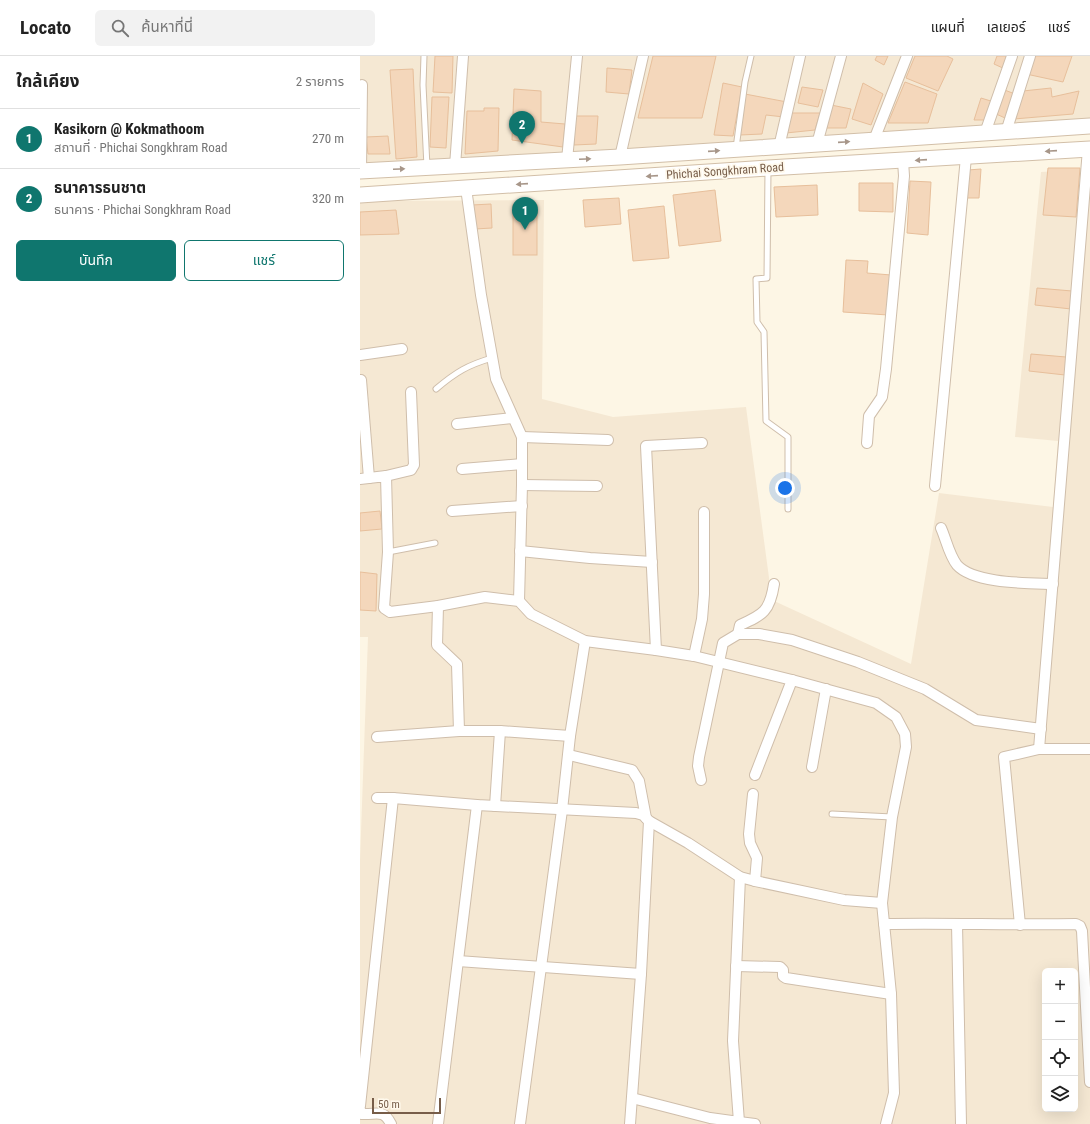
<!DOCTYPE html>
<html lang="th">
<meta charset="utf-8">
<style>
:root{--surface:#fff;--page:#f2f2f2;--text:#222;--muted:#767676;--line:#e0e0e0;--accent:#0f766e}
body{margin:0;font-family:"Roboto Condensed","Noto Sans Thai",sans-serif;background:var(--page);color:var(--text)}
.controls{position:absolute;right:12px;bottom:12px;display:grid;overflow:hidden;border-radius:6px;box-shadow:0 4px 16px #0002}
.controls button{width:36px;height:36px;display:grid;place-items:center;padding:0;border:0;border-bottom:1px solid var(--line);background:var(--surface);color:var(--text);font:20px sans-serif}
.scale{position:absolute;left:12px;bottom:10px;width:69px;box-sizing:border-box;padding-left:4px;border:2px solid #775d49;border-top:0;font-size:11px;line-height:14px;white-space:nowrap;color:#775d49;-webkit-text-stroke:3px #fff9ec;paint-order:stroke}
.you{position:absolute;left:425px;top:432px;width:14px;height:14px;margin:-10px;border:3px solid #fff;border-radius:50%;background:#1a73e8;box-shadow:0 0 0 6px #1a73e833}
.badge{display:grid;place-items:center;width:26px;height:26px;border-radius:50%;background:var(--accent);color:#fff;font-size:13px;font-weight:700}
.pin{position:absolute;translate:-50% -33px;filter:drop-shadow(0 1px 2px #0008)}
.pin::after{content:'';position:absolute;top:21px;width:14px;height:12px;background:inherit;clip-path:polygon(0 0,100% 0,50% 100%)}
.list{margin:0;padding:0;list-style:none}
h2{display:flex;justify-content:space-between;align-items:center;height:52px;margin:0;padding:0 16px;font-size:17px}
h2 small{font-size:13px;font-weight:400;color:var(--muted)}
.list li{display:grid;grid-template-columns:26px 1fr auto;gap:12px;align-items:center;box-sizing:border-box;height:60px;padding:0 16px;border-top:1px solid var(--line)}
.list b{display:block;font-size:15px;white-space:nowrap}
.list p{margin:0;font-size:13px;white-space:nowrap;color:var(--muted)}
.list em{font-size:13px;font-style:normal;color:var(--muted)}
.actions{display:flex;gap:8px;padding:12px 16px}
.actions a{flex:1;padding:9px 0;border:1px solid var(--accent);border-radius:6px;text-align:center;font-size:14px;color:var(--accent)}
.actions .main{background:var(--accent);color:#fff}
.icon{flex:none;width:22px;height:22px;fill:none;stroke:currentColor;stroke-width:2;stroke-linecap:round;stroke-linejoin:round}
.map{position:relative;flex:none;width:730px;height:1068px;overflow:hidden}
header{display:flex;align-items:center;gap:24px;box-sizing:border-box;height:56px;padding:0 20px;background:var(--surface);border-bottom:1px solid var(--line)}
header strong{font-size:19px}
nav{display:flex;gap:22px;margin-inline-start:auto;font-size:14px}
.search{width:280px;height:36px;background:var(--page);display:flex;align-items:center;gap:10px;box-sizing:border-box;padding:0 14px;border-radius:6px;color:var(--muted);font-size:15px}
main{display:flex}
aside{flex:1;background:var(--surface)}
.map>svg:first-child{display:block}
</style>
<header>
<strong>Locato</strong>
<div class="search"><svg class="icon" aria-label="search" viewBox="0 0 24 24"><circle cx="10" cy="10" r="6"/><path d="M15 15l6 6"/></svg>ค้นหาที่นี่</div>
<nav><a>แผนที่</a><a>เลเยอร์</a><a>แชร์</a></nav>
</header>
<main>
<aside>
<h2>ใกล้เคียง<small>2 รายการ</small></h2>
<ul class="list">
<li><span class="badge">1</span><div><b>Kasikorn @ Kokmathoom</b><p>สถานที่ · Phichai Songkhram Road</p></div><em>270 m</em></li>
<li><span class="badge">2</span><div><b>ธนาคารธนชาต</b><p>ธนาคาร · Phichai Songkhram Road</p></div><em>320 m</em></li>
</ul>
<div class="actions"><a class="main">บันทึก</a><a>แชร์</a></div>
</aside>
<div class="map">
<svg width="730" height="1068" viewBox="0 0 730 1068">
<rect width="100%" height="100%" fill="#fdf6e5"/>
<g fill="#f5e8d3" fill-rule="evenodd">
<path d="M0 0H730V73L0 114Z"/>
<path d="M730 113V1068H0V804L8 581H0V145L184 144 182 343 253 361 386 351 412 544 551 608 579 437 693 451 698 385 655 381 681 116ZM685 915H715V1053H685Z"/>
</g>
<g fill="#f4d7bb" stroke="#e7bf9b">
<path d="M75 0H93L92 37 73 36Z"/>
<path d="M293 0H356L342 62H278Z"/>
<path d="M517 0H528L524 9 515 4Z"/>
<path d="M555 0H587L593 3 578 35 546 22Z"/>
<path d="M637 0H651L645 13 634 8Z"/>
<path d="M673 0H712L703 26 666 18Z"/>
<path d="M247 12 272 14 269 38 246 36Z"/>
<path d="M53 13 57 101 36 103 30 14Z"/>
<path d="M545 26 577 38 568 67H528Z"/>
<path d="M363 27 382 31 373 80 354 79Z"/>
<path d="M503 27 523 38 511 69 492 63Z"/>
<path d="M442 31 463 34 458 51 438 47Z"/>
<path d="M691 32 692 41 719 35 713 58 654 63 663 35Z"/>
<path d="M154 33 181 35V66L205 68 203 91 152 84Z"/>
<path d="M642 33 655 38 645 62 634 57Z"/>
<path d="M385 38 427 46 424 61 406 59 402 78 380 79Z"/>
<path d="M72 41H89L86 92 70 91Z"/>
<path d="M621 42 634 46 629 64H614Z"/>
<path d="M471 49 491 53 486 72H466Z"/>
<path d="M124 52H139L138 95 105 98 107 55H124Z"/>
<path d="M432 57H460L455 74 426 77Z"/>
<path d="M215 60H238L236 88 214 89Z"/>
<path d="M28 80 30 98H8L6 81Z"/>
<path d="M688 112H720L716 161 683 159Z"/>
<path d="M621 113 619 142H606L608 114Z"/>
<path d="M550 125 571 126 568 179 547 177Z"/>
<path d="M499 127H533V156L499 155Z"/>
<path d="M457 129 458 159 416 161 414 131Z"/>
<path d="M355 134 361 185 319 190 313 139Z"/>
<path d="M259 142 261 168 225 171 223 144Z"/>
<path d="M131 148 132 172 115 173 112 149Z"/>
<rect x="153" y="149" width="24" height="50"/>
<path d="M304 150 309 202 273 205 268 154Z"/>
<path d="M36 154 39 178 0 179V156Z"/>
<path d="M486 204 508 205 507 217 531 219 528 259 483 256Z"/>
<path d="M677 232 712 235 711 253 675 249Z"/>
<path d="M671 298 706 301 705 319 669 315Z"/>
<path d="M20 455 22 473 0 475V457Z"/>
<path d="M0 516 17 518 16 555 0 554Z"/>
</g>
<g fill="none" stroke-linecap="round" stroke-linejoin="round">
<defs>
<g id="service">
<path d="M64 0 63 29 67 111"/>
<path d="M376 92 385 26 391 0"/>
<path d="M408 113 407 222 396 223 397 266 404 276 406 365 428 381V453"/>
<path d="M76 333C96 316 108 309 132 302"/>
<path d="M28 496 75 487"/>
<path d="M472 758 532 761"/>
</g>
<g id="minor">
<path d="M646 76 670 0"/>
<path d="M625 77 652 0"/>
<path d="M514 84 547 0"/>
<path d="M457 88 481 0"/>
<path d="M419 91 440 0"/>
<path d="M728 93 679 693H730"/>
<path d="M260 101 283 0"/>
<path d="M207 104 217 0"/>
<path d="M95 110 103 0"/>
<path d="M1 115 2 29"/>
<path d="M106 132 121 239 136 323 162 381V429L159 545"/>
<path d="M0 299 42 293"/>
<path d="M1 324 9 422"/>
<path d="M97 368 152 362"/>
<path d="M162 381 248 384"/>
<path d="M507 387 509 360 522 341 526 313 544 120 543 105"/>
<path d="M102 413 162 408"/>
<path d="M26 420 51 414 54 409 51 336"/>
<path d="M0 423 26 420 28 496 24 552 30 556 78 550 125 541 159 545 171 558 225 585 296 594 334 600 432 624 516 647 536 661 545 678 546 691 532 761 522 847 531 938 534 1037 526 1068"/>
<path d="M162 429 237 430"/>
<path d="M575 430 606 101"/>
<path d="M92 455 162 450"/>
<path d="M581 472C586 483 589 499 597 509 614 528 669 527 693 528"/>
<path d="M160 495 230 502 292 506"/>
<path d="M78 550 77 589 97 608 99 675"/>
<path d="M378 578 380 569C403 559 410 555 414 528"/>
<path d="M296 594 286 390 342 387"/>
<path d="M334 600 342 563 344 538V456"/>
<path d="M140 675 210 680"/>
<path d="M17 681 99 675H140L135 750"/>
<path d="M209 699 272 714 279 725 286 762"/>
<path d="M452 711 466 633"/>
<path d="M395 719 432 624"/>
<path d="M341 724 338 710 339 701 363 587 378 578H399L432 584 498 606 565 633 616 664 681 673"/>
<path d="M393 738 389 778 390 787 397 802 395 825"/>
<path d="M33 742 117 749 276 757 283 759 289 765 328 787 380 821 395 825 484 844 522 847"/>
<path d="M524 868C588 867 652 869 716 868L720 870 722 875 730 1026"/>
<path d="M597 868 601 1068"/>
<path d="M660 869 644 701 679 693"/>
<path d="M98 905 281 918"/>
<path d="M376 910 420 911 423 914V920L426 922 531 938"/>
<path d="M272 1042 350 1062 379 1066 373 985 380 821"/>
<path d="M0 1050 33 742H17"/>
<path d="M0 1054 2 1058H5C19 1058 24 1054 31 1068"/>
<path d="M379 1066 395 1068"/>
<path d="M78 1068 117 749"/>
<path d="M160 1068 202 754 210 680 225 585"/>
<path d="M270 1068 281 918 289 765"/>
</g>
<g id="secondary">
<path d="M0 115 260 101 730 70"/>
<path d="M0 139 408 112 730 93"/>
</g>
</defs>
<use href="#service" stroke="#cfbeab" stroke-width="7"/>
<use href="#minor" stroke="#cfbeab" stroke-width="12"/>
<use href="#secondary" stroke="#d2bfa8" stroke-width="17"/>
<use href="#service" stroke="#fff" stroke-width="5"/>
<use href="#minor" stroke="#fff" stroke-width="10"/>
<use href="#secondary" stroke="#fff" stroke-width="15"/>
</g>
<defs><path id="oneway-solid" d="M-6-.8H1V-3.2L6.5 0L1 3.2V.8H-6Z"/></defs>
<g fill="#a79689">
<use href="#oneway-solid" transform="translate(484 86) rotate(-4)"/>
<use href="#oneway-solid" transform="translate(354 95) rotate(-4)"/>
<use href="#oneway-solid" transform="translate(691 95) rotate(176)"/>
<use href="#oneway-solid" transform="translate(225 103) rotate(-3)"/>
<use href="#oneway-solid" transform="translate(561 104) rotate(176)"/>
<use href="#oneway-solid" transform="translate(39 113) rotate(-3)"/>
<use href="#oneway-solid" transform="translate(292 120) rotate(176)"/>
<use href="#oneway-solid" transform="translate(162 128) rotate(176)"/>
</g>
<g text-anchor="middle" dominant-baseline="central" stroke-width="3.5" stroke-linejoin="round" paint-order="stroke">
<g font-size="12" fill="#775d49" stroke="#fff9ec">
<text transform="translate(365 115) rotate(-4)">Phichai Songkhram Road</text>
</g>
</g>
</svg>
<div class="controls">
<button>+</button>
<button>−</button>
<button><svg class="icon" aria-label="locate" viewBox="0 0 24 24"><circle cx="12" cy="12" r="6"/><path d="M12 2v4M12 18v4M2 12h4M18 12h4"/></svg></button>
<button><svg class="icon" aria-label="layers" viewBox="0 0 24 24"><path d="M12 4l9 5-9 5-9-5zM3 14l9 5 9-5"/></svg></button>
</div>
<div class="scale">50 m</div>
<div class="you"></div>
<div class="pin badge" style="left:165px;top:174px">1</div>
<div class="pin badge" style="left:162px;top:88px">2</div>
</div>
</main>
